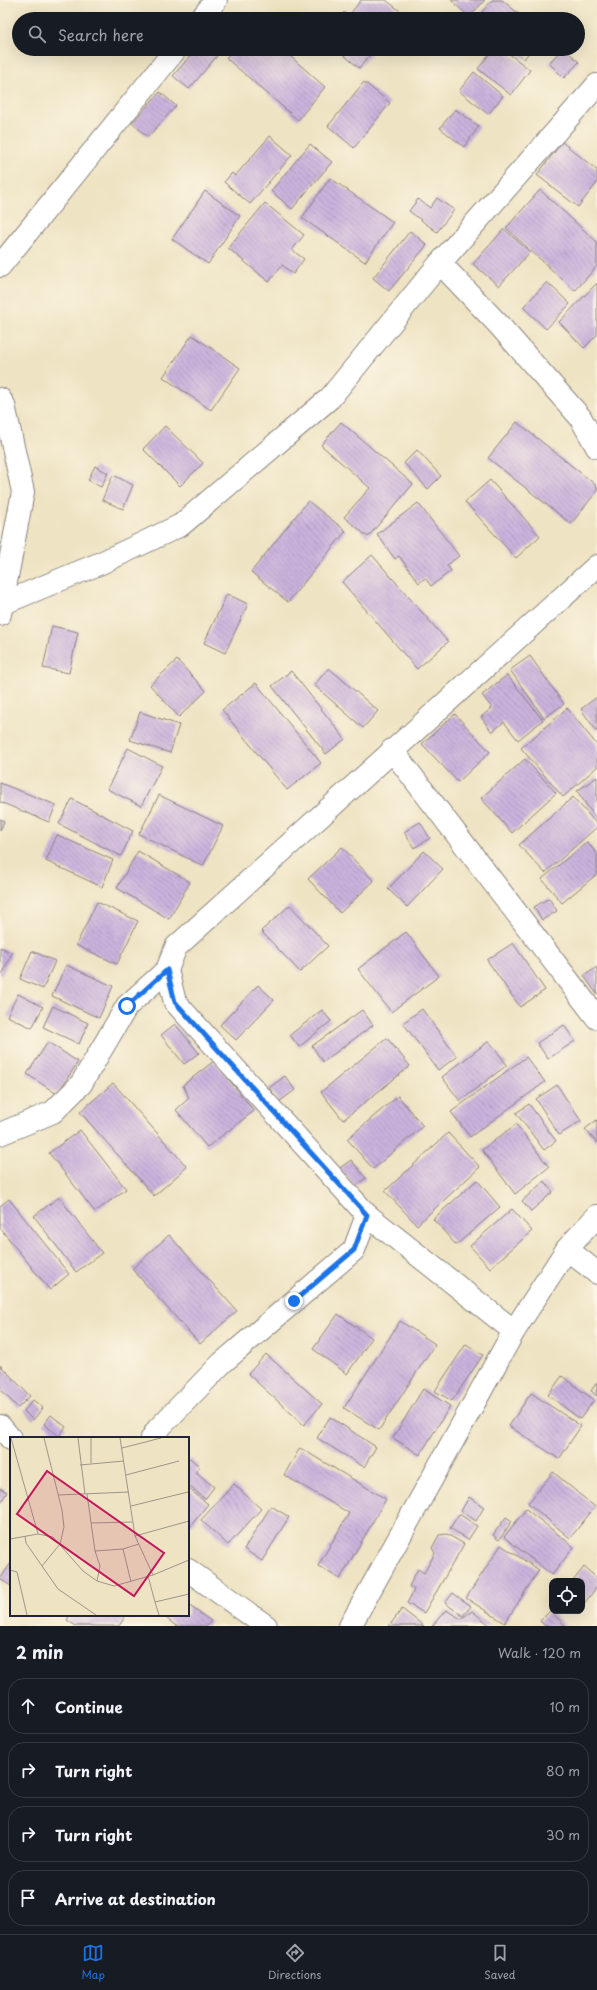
<!DOCTYPE html>
<meta charset="utf-8">
<style>
:root{--surface:#171b24;--page:#20242c;--text:#f1f3f6;--muted:#9ea1a6;--line:#363941;--accent:#1a73e8}
body{margin:0;font-family:"Playpen Sans",sans-serif;background:var(--page);color:var(--text)}
.controls{position:absolute;right:12px;bottom:12px;display:grid;overflow:hidden;border-radius:8px;box-shadow:0 4px 16px #0002}
.controls button{width:36px;height:36px;display:grid;place-items:center;padding:0;border:0;border-bottom:1px solid var(--line);background:var(--surface);color:var(--text);font:20px sans-serif}
.stop{position:absolute;width:12px;height:12px;margin:-9px;border:3px solid #1a73e8;border-radius:50%;background:#fff}
.stop.end{background:#1a73e8;border-color:#fff;box-shadow:0 1px 4px #0008}
.list{margin:0;padding:0;list-style:none}
h2{display:flex;justify-content:space-between;align-items:center;height:52px;margin:0;padding:0 16px;font-size:17px}
h2 small{font-size:13px;font-weight:400;color:var(--muted)}
.list li{display:grid;grid-template-columns:26px 1fr auto;gap:12px;align-items:center;box-sizing:border-box;height:56px;margin:0 8px 8px;padding:0 8px;border:1px solid var(--line);border-radius:16px}
.list b{display:block;font-size:15px;white-space:nowrap}
.list em{font-size:13px;font-style:normal;color:var(--muted)}
.icon{flex:none;width:22px;height:22px;fill:none;stroke:currentColor;stroke-width:2;stroke-linecap:round;stroke-linejoin:round}
.map{position:relative;flex:none;width:597px;height:1626px;overflow:hidden}
.search{position:absolute;background:var(--surface);box-shadow:0 4px 16px #0002;left:12px;right:12px;top:12px;height:44px;display:flex;align-items:center;gap:10px;box-sizing:border-box;padding:0 14px;border-radius:22px;color:var(--muted);font-size:15px}
.sheet{height:308px;background:var(--surface)}
nav{display:flex;justify-content:space-around;align-items:center;box-sizing:border-box;height:56px;border-top:1px solid var(--line);background:var(--surface);font-size:11px;color:var(--muted)}
nav a{display:grid;justify-items:center;gap:2px}
nav .on{color:var(--accent)}
.map>svg:first-child{display:block}
</style>
<div class="map">
<svg width="597" height="1626" viewBox="0 0 597 1626">
<defs>
<pattern id="building-back-hatch" width="6" height="6" patternUnits="userSpaceOnUse"><rect width="6" height="6" fill="#cbb3dd"/><path d="M-1 5l2 2M0 0l6 6M5-1l2 2" fill="none" stroke="#a491b4"/></pattern>
</defs>
<rect width="100%" height="100%" fill="#fcf5e5"/>
<filter id="ink" filterUnits="userSpaceOnUse"><feTurbulence type="fractalNoise" baseFrequency=".025" numOctaves="2"/><feDisplacementMap in="SourceGraphic" scale="8" xChannelSelector="R" yChannelSelector="G"/><feConvolveMatrix kernelMatrix="1 2 1 2 8 2 1 2 1" color-interpolation-filters="sRGB"/></filter>
<filter id="wash" filterUnits="userSpaceOnUse"><feTurbulence type="fractalNoise" baseFrequency=".012" numOctaves="4" result="noise"/><feDisplacementMap in="SourceGraphic" scale="16" xChannelSelector="R" yChannelSelector="G"/><feGaussianBlur stdDeviation="0.9" result="paint"/><feColorMatrix in="noise" values="0 0 0 0 0 0 0 0 0 0 0 0 0 0 0 0 0 1.4 0 .05"/><feComposite in="paint" operator="in"/></filter>
<g filter="url(#wash)">
<rect width="100%" height="100%" fill="#eee3c2"/>
<g id="blocks">
<g fill="url(#building-back-hatch)">
<path d="M361 0H386L405 15 402 19H356L350 14Z"/>
<path d="M451 0H485L469 17Z"/>
<path d="M492 0H502L525 19H476Z"/>
<path d="M344 12 352 19H339Z"/>
<path d="M196 49H208L217 56 189 89 173 76Z"/>
<path d="M233 49H282L325 87 298 120 226 58Z"/>
<path d="M337 49H375L359 68Z"/>
<path d="M493 49H503L530 70 511 95 478 69Z"/>
<path d="M512 49H532L524 59Z"/>
<path d="M562 49H565L579 62 564 78 549 63Z"/>
<path d="M474 72 503 96 488 114 459 91Z"/>
<path d="M364 82 390 103 354 148 328 126Z"/>
<path d="M160 92 176 106 148 137 132 123Z"/>
<path d="M455 109 479 126 464 147 440 128Z"/>
<path d="M270 136 292 155 250 204 224 182 232 173 235 176Z"/>
<path d="M562 142 597 170V183L578 207 537 175Z"/>
<path d="M310 144 332 162 292 209 271 191Z"/>
<path d="M330 178 393 222 365 262 302 218Z"/>
<path d="M540 190 597 242V266L575 291 506 228Z"/>
<path d="M205 191 240 216 208 264 172 239Z"/>
<path d="M437 198 454 210 437 232 409 211 418 199 430 208Z"/>
<path d="M265 203 304 235 292 250 304 259 293 274 282 265 269 282 228 248Z"/>
<path d="M504 229 530 252 499 286 473 264Z"/>
<path d="M410 231 427 245 389 291 373 278Z"/>
<path d="M547 282 570 304 546 329 523 307Z"/>
<path d="M597 283V335L584 348 559 322Z"/>
<path d="M192 335 240 368 211 410 163 377Z"/>
<path d="M341 422 413 484 368 537 344 517 370 488 321 445Z"/>
<path d="M517 422 597 486V491L571 524 488 458Z"/>
<path d="M165 426 203 463 180 486 143 449Z"/>
<path d="M417 450 441 476 428 489 404 463Z"/>
<path d="M95 466 108 473 101 487 88 480Z"/>
<path d="M113 475 133 485 123 509 102 500Z"/>
<path d="M490 480 540 536 516 558 465 502Z"/>
<path d="M308 501 346 531 288 602 251 572Z"/>
<path d="M418 503 459 556 447 565 451 571 431 586 425 578 419 583 399 556 395 559 377 534Z"/>
<path d="M372 555 448 642 417 669 342 582Z"/>
<path d="M227 594 248 604 225 653 204 643Z"/>
<path d="M52 626 78 632 69 673 43 668Z"/>
<path d="M530 656 564 704 544 718 510 670Z"/>
<path d="M177 660 206 691 179 717 150 685Z"/>
<path d="M329 668 378 711 363 728 314 685Z"/>
<path d="M291 671 345 739 326 754 272 686Z"/>
<path d="M507 675 543 720 518 740 504 722 492 732 481 717 492 708 482 695Z"/>
<path d="M256 683 321 763 287 790 222 710Z"/>
<path d="M597 697V732L581 709Z"/>
<path d="M567 708 597 745V767L563 797 521 748Z"/>
<path d="M140 712 179 725 170 753 130 740Z"/>
<path d="M455 714 490 752 458 782 422 744Z"/>
<path d="M128 748 162 766 141 806 107 789Z"/>
<path d="M525 759 556 793 512 833 481 798Z"/>
<path d="M597 777V820L577 791Z"/>
<path d="M0 783 56 805 49 822 0 802Z"/>
<path d="M159 795 223 826 203 866 139 834Z"/>
<path d="M573 797 597 824V827L545 873 519 845Z"/>
<path d="M72 799 133 831 121 856 59 824Z"/>
<path d="M0 819 4 821 0 831Z"/>
<path d="M420 822 430 838 414 848 404 832Z"/>
<path d="M57 835 113 860 102 887 46 861Z"/>
<path d="M587 842 597 854V874L562 903 542 879Z"/>
<path d="M342 847 374 881 340 913 308 879Z"/>
<path d="M138 851 190 882 169 919 117 888Z"/>
<path d="M424 851 443 869 407 907 388 889Z"/>
<path d="M549 898 557 911 542 920 534 907Z"/>
<path d="M97 902 138 921 117 964 76 945Z"/>
<path d="M290 905 328 946 300 972 261 931Z"/>
<path d="M406 932 439 976 391 1012 358 969Z"/>
<path d="M513 943 545 990 520 1007 487 960Z"/>
<path d="M0 947 12 953 2 975 0 974Z"/>
<path d="M32 951 55 961 43 989 20 979Z"/>
<path d="M66 965 113 986 99 1018 52 996Z"/>
<path d="M597 967V994L584 976Z"/>
<path d="M258 985 274 1000 236 1040 220 1025Z"/>
<path d="M18 994 43 1007 32 1028 7 1016Z"/>
<path d="M53 1006 88 1023 79 1044 43 1027Z"/>
<path d="M422 1009 457 1057 438 1070 403 1023Z"/>
<path d="M322 1010 331 1021 299 1047 290 1035Z"/>
<path d="M362 1010 373 1025 323 1062 312 1046Z"/>
<path d="M175 1024 199 1053 184 1064 161 1035Z"/>
<path d="M564 1025 575 1041 548 1059 537 1043Z"/>
<path d="M387 1038 410 1066 343 1120 321 1092Z"/>
<path d="M489 1041 507 1065 460 1101 442 1077Z"/>
<path d="M48 1042 78 1062 57 1094 27 1074Z"/>
<path d="M526 1057 545 1082 470 1137 451 1112Z"/>
<path d="M214 1061 254 1111 207 1147 176 1110 189 1098 183 1085Z"/>
<path d="M285 1076 295 1090 279 1102 269 1088Z"/>
<path d="M113 1083 187 1167 154 1196 80 1112Z"/>
<path d="M557 1085 581 1121 559 1135 536 1099Z"/>
<path d="M398 1096 423 1126 373 1169 347 1139Z"/>
<path d="M529 1104 556 1141 544 1150 516 1113Z"/>
<path d="M597 1120V1143L585 1129Z"/>
<path d="M516 1124 549 1167 515 1194 482 1150Z"/>
<path d="M80 1130 126 1189 95 1212 49 1153Z"/>
<path d="M448 1133 480 1167 417 1225 385 1191Z"/>
<path d="M351 1160 366 1178 355 1186 340 1168Z"/>
<path d="M477 1180 500 1207 456 1245 433 1219Z"/>
<path d="M544 1181 553 1192 531 1211 522 1201Z"/>
<path d="M59 1197 102 1253 76 1272 34 1216Z"/>
<path d="M9 1199 69 1274 50 1290 0 1228V1206Z"/>
<path d="M512 1209 532 1231 490 1268 470 1246Z"/>
<path d="M169 1235 237 1311 200 1344 132 1269Z"/>
<path d="M338 1314 372 1338 347 1374 313 1349Z"/>
<path d="M400 1321 435 1344 379 1430 344 1408Z"/>
<path d="M466 1344 483 1355 452 1401 435 1391Z"/>
<path d="M266 1354 322 1404 304 1425 248 1374Z"/>
<path d="M0 1365 30 1396 18 1408 0 1389Z"/>
<path d="M562 1376 594 1400 580 1419 548 1395Z"/>
<path d="M597 1382V1396L591 1391Z"/>
<path d="M423 1389 450 1406 420 1455 393 1438Z"/>
<path d="M531 1393 581 1426 559 1459 509 1426Z"/>
<path d="M33 1400 43 1408 33 1420 24 1411Z"/>
<path d="M51 1415 66 1427 59 1436 44 1424Z"/>
<path d="M330 1417 376 1447 364 1467 317 1438Z"/>
<path d="M300 1448 386 1499 340 1579 318 1566 349 1513 284 1475Z"/>
<path d="M190 1458 199 1466 196 1472 214 1487 205 1499 188 1485V1460Z"/>
<path d="M553 1472 595 1507 570 1538 528 1503Z"/>
<path d="M234 1484 261 1509 228 1545 201 1520Z"/>
<path d="M0 1488 7 1492 0 1504Z"/>
<path d="M188 1488 208 1504 189 1528 188 1527Z"/>
<path d="M469 1497 484 1507 476 1521 461 1511Z"/>
<path d="M271 1506 289 1517 262 1561 244 1549Z"/>
<path d="M526 1509 574 1547 552 1575 504 1537Z"/>
<path d="M459 1514 477 1526 468 1540 450 1528Z"/>
<path d="M506 1517 512 1521 499 1540 493 1535Z"/>
<path d="M447 1534 464 1544 424 1613 407 1603 414 1590 409 1586 418 1569 424 1573 435 1553 432 1548 439 1535Z"/>
<path d="M501 1545 539 1570 505 1623 466 1598Z"/>
<path d="M11 1563V1586L0 1579Z"/>
<path d="M584 1567 597 1578V1587L582 1606V1581H573Z"/>
<path d="M453 1593 471 1606 463 1616 445 1603Z"/>
<path d="M188 1605 211 1621 207 1626H176L166 1618 168 1615H188Z"/>
<path d="M402 1609 424 1626H389Z"/>
<path d="M446 1610 461 1619 472 1611 491 1626H432Z"/>
<path d="M550 1611 566 1626H545L540 1621Z"/>
<path d="M70 1615H126L119 1626H76L67 1620Z"/>
</g>
</g>
</g>
<g filter="url(#ink)">
<use href="#blocks" fill-opacity="0" stroke="#88827e" stroke-width="1"/>
<g fill="none" stroke-linecap="round" stroke-linejoin="round">
<defs>
<g id="minor">
<path d="M201 19 216 0"/>
<path d="M440 263 499 325 580 417 597 447"/>
<path d="M0 266 176 49"/>
<path d="M0 399 4 405 23 492 0 614"/>
<path d="M0 603H4L101 563 181 525 330 398 440 263 597 85"/>
<path d="M392 750 597 1018"/>
<path d="M0 1134 53 1112 81 1084 127 1006 167 970"/>
<path d="M567 1249 597 1273"/>
<path d="M514 1331 367 1215 175 1002 167 970 176 947 597 566"/>
<path d="M0 1426 11 1439"/>
<path d="M152 1438 158 1429 222 1363 354 1250 367 1215"/>
<path d="M188 1570 266 1626"/>
<path d="M350 1626 514 1331 567 1249 597 1216"/>
</g>
</defs>
<use href="#minor" stroke="#88827e" stroke-width="24"/>
<use href="#minor" stroke="#fff" stroke-width="22"/>
</g>
</g>
<g fill="none" stroke-linecap="round" stroke-linejoin="round" filter="url(#ink)">
<path stroke="#1a73e8" stroke-width="5" d="M127 1006 167 970 175 1002 367 1215 354 1250 294 1301"/>
</g>
<g transform="translate(10 1437)">
<rect width="179" height="179" fill="#eee3c2"/>
<path fill="none" stroke="#9c968c" stroke-width="1" d="M1 1 28 97M68 1 75 57M110 1 125 99 143 138M112 11 151 1M81 26V1M70 28 114 24M116 38 169 24M77 57 85 114 113 112 129 107M48 58 119 55M121 69 178 55M81 86 122 85M15 99 16 106 48 152 86 178M125 99 179 84M0 102 28 97 43 100 73 134 87 144 104 149 143 138 179 123M113 112 121 145M85 114 90 129 87 144M32 129 50 107 54 90 52 73 34 1M0 133 7 135 17 178M138 139 145 165 179 157M145 165 149 178"/>
<path fill="#c2185b" fill-opacity="0.15" stroke="#c2185b" stroke-width="2" d="M37 34 154 116 124 159 7 77Z"/>
<rect width="179" height="179" fill="none" stroke="#22223b" stroke-width="2"/>
</g>
</svg>
<div class="controls">
<button><svg class="icon" aria-label="locate" viewBox="0 0 24 24"><circle cx="12" cy="12" r="6"/><path d="M12 2v4M12 18v4M2 12h4M18 12h4"/></svg></button>
</div>
<div class="stop" style="left:127px;top:1006px"></div>
<div class="stop end" style="left:294px;top:1301px"></div>
<div class="search"><svg class="icon" aria-label="search" viewBox="0 0 24 24"><circle cx="10" cy="10" r="6"/><path d="M15 15l6 6"/></svg>Search here</div>
</div>
<section class="sheet">
<h2>2 min<small>Walk · 120 m</small></h2>
<ul class="list">
<li><svg class="icon" aria-label="ahead" viewBox="0 0 24 24"><path d="M12 20V5M6 11l6-6 6 6"/></svg><div><b>Continue</b></div><em>10 m</em></li>
<li><svg class="icon" aria-label="right" viewBox="0 0 24 24"><path d="M7 20v-9h11M14 6l5 5-5 5"/></svg><div><b>Turn right</b></div><em>80 m</em></li>
<li><svg class="icon" aria-label="right" viewBox="0 0 24 24"><path d="M7 20v-9h11M14 6l5 5-5 5"/></svg><div><b>Turn right</b></div><em>30 m</em></li>
<li><svg class="icon" aria-label="arrive" viewBox="0 0 24 24"><path d="M6 21V4h12l-3 4 3 4H6"/></svg><div><b>Arrive at destination</b></div></li>
</ul>
</section>
<nav>
<a class="on"><svg class="icon" aria-label="map" viewBox="0 0 24 24"><path d="M3 6l6-2 6 2 6-2v14l-6 2-6-2-6 2zM9 4v14M15 6v14"/></svg>Map</a>
<a><svg class="icon" aria-label="directions" viewBox="0 0 24 24"><path d="M12 3l9 9-9 9-9-9zM9 14v-3h6M13 9l2 2-2 2"/></svg>Directions</a>
<a><svg class="icon" aria-label="saved" viewBox="0 0 24 24"><path d="M7 4h10v16l-5-4-5 4z"/></svg>Saved</a>
</nav>
